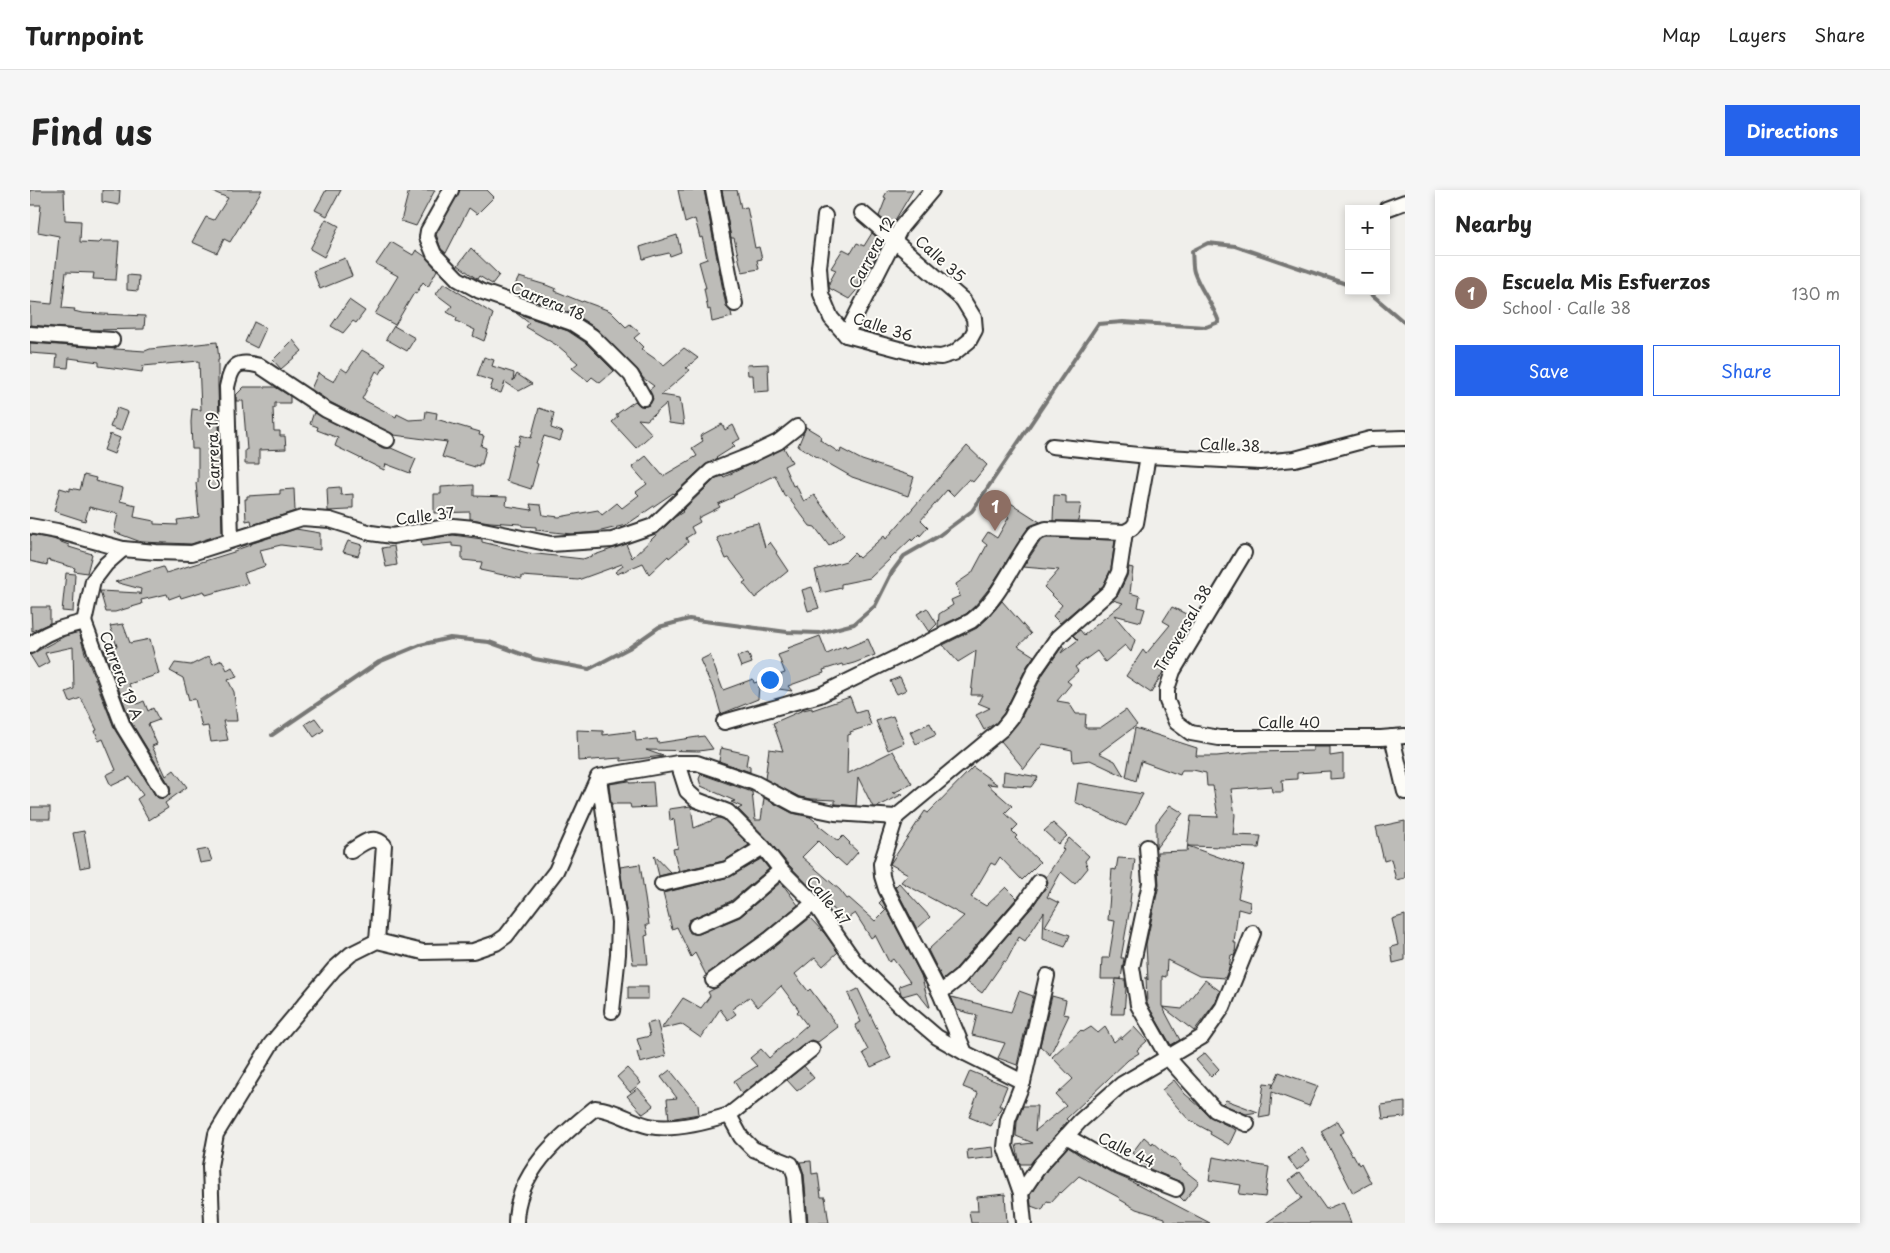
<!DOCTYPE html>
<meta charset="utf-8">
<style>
:root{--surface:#fff;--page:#f6f6f6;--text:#222;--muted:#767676;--line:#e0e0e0;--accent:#2563eb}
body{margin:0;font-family:"Playpen Sans",sans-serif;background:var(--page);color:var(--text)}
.controls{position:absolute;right:15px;top:15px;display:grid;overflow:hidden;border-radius:0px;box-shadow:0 2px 8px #0003}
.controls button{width:45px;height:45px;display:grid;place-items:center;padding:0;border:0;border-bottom:1px solid var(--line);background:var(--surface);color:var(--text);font:25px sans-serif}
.you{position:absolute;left:739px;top:489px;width:18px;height:18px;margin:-12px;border:4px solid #fff;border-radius:50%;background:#1a73e8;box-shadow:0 0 0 8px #1a73e833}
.badge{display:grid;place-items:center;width:32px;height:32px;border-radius:50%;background:var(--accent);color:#fff;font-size:16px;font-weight:700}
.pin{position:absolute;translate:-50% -41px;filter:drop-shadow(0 1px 2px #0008)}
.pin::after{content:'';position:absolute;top:26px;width:18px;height:15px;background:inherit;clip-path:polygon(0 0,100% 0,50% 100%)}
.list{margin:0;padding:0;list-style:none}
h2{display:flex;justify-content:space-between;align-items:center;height:65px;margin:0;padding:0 20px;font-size:21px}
h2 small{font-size:16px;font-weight:400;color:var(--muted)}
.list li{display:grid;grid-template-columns:32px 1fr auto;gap:15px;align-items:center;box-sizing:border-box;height:75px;padding:0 20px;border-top:1px solid var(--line)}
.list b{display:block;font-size:19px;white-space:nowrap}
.list p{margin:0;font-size:16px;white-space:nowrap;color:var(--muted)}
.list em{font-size:16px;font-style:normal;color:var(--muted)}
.actions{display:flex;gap:10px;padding:15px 20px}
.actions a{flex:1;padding:11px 0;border:1px solid var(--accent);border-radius:0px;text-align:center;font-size:18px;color:var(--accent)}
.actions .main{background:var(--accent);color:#fff}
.map{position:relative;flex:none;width:1375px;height:1033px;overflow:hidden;border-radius:0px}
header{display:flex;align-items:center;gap:30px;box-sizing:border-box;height:70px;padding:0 25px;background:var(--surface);border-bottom:1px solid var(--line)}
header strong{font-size:24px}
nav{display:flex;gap:28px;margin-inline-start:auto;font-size:18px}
.intro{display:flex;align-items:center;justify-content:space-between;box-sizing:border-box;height:120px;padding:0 30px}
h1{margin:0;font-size:35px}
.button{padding:12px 22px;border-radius:0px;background:var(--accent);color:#fff;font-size:18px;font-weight:700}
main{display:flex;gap:30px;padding:0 30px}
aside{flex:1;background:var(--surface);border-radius:0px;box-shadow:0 2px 8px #0003}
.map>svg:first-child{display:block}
</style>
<header>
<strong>Turnpoint</strong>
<nav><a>Map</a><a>Layers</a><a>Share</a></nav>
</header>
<div class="intro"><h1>Find us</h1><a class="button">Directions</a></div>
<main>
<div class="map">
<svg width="1375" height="1033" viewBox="0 0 1375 1033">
<rect width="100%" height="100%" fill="#f0efeb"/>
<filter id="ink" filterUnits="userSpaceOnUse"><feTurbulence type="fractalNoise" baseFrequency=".02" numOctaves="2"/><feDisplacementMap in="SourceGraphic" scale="10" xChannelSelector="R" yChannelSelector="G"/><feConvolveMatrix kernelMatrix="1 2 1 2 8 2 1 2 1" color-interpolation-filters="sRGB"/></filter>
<g filter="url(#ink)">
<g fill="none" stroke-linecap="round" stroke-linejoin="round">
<g stroke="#777775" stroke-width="4">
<path d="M1336 101 1340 103 1375 133"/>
<path d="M242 545 349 472 390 455 420 448 459 452 505 469 559 479 599 458 629 437 659 429 757 442 789 443 824 434 845 416 862 382 874 366 907 347 942 321 1068 134 1093 132 1176 137 1189 132C1183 114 1170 100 1164 82 1162 76 1163 68 1162 61L1178 53 1205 56 1319 95"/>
</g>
</g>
<g fill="#bdbcb8" stroke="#2b2b2b">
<path d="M0 0H34L35 30 51 31 50 52 69 53 71 51H89L86 90 63 89 64 83 36 82 32 118 45 119 44 121 52 123 115 126 114 139 60 140 0 135V112L22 114 29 46 8 42 11 15H0Z"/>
<path d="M72 0H90L89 15 72 12Z"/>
<path d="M179 0H232L200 52 194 49 187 63 162 52 176 27 184 30 198 8Z"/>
<path d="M296 0H311L297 26 285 20Z"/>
<path d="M379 0H405L386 36 371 31Z"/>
<path d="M430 0H457L464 7 447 24 439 18 416 63 411 59 406 44Z"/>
<path d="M648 0H674L696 116 701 122 702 127 682 132 680 119 678 120 674 98H676L669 72 677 69 672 47 670 48 665 29 655 33Z"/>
<path d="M692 0H707L711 18 717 17 725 58 729 57 732 69 727 70 729 79 712 82 704 48H701Z"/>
<path d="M858 0H883L861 37 849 26 856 8 854 7Z"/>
<path d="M296 29 309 36 294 67 280 59Z"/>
<path d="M842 43 853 53 839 78 827 93 831 95 819 109 799 98V93L806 80 801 78 813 59 821 63 827 53 834 56Z"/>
<path d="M647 45 651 62 640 66 639 63 626 66V65L613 69 610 57Z"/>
<path d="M361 52 383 65 386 60 396 67 407 80 398 97 393 92 386 104 384 103 365 135 345 124 368 86 346 74Z"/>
<path d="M441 58 469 85 462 94 449 86 447 89 428 75Z"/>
<path d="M315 68 322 86 290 99 283 81Z"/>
<path d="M97 85 109 86 108 101 97 100Z"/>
<path d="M489 87 516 95 526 99 525 101 552 112 553 111 580 121 596 137 600 134 610 143 604 148 613 157 611 159 634 175 654 158 668 168 656 178 660 180 631 205 650 208 654 235 639 233 636 214 617 230 608 229 622 244 606 258 582 232 589 226H586L588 223 605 211 610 216 619 215 623 209 619 200 624 196 613 188 607 179 567 139 545 125 481 103Z"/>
<path d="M414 93 463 124 454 151 443 146 445 140 426 131 427 128 417 122 422 116 406 104Z"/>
<path d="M319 110 335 121 326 133 323 131 313 143 301 136Z"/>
<path d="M486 123 538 141 556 153 584 181 570 193 562 187 558 191 542 178 548 173 528 156 496 137 499 133Z"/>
<path d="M224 132 236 138 227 158 215 152Z"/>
<path d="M364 136 385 148 377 161 356 149Z"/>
<path d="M263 150 272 161 251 179 243 170Z"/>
<path d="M187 152 189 170H188V196L192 344 161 354 111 352 84 342 88 324 59 317 55 331 24 321 30 298 40 301V298L50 300 54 285 66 288 65 291 93 298 90 311 106 315 104 327 124 331V334L148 335 147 330 169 327 166 293 168 292V259H162L161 232 162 219 171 220 169 171 113 176 112 182 69 176V172L39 168 38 178 26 177 27 165 0 163V153L115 161 120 159Z"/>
<path d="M332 160 356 174 350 184 346 181 332 209 366 227 367 224 379 230 395 229 396 221 407 223 406 229 450 242 449 245 454 246 451 256 456 258 452 274H449V276L445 275V277L412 267 417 252 364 245 300 212 281 199 288 183 304 192 311 178 317 182Z"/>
<path d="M454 167 464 170 462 176 484 183 483 191 487 184 502 194 489 201 475 192 471 203 460 200 463 191 447 186Z"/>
<path d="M738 174 739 201 724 202 723 185H718L717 175Z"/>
<path d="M214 197H245L260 206V213H245V218H243L244 241H250V246H255L256 259 229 260V274H215V260H217L213 211H206V205Z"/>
<path d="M87 218 98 222 91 241 80 237Z"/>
<path d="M509 218 524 223 521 238 533 242 530 251 514 246 505 273 508 274 501 299 476 291 484 255 488 256 491 245 501 248Z"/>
<path d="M284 222 353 258H361L386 269 380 283 356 274 354 280 305 256 308 248 287 240 288 237 280 234Z"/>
<path d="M692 234 695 240 703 235 710 249 702 253 705 256 686 268 687 269 675 275 644 304 643 303 596 335 567 342 541 344 506 340V337L492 336 491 334 460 332 440 329V322L404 323V304H411V297L444 295V306L477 307 476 316 502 320 500 314 511 315 513 325 529 327 568 320 572 325 587 313 592 318 609 305 606 302 617 294 602 277 616 266 633 286 667 266 662 258 673 251 670 246Z"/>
<path d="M776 237 791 246 790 250 810 263 811 259 832 270 884 287 878 306 822 287 768 256Z"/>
<path d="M80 244 90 248 84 264 74 260Z"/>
<path d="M937 256 957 275 943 292 939 289 923 306 917 300 891 330 898 337 890 346 889 344 882 351 881 349 840 388 811 394V398L791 403 785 380 816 371 824 363 829 368 854 346 856 349Z"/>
<path d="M754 258 762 272 754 276 763 296 766 295 774 312 784 305 814 345 799 356 785 337 780 336 757 306 755 307 745 285 703 306 704 307 688 314 690 317 668 328 670 332 661 337 664 343 656 348 658 352 639 368 638 366 619 384 613 373 587 384 585 382 593 376 592 374 548 390 492 386V389L450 380 452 372 432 370V357L422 356V353L392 356 391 350 423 345 452 349V352L498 363 553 369 596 354 602 368 645 327 653 322 652 321 686 288 693 286 694 287Z"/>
<path d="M310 297 311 305 323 304V318H319V320L298 321 297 298Z"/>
<path d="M264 299 265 321 222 335 221 330 216 331 215 309H217V306L250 304V300Z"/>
<path d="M1024 305 1036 306V314H1051L1048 331H1023Z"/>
<path d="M979 312 1010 332 998 338 961 396 945 416 936 424 908 437 909 424 923 415 921 410 930 406 926 394 942 383 957 355 952 351 958 342 967 348 979 327 973 322Z"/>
<path d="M728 333 735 357 740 352 747 362 746 363 758 381 725 408 713 393 716 391 699 368 696 369 687 348 714 336Z"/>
<path d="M266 339 290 343V360L251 355 230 360 235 376 214 383 218 393 176 405 174 401 151 408 150 405 139 409 137 404 111 410 112 414 85 422H76L70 401 109 403 110 405 111 399 85 392 133 377 136 383 207 361 206 360 220 355V354Z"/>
<path d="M0 345 23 349 39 355V357L62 364 57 383 44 381 45 378 18 370 17 375 0 371Z"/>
<path d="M1017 348 1085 350 1081 379 1073 396 1030 433 1023 426 1032 415 1014 397 1029 380 993 377 1011 350Z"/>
<path d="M318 351 332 355 328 366 313 362Z"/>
<path d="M364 356 367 375 356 377 352 358Z"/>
<path d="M1099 377 1103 378 1100 403 1110 406 1108 417 1115 419 1111 432 1084 425 1105 450 1101 462 1095 455 1075 472 1067 461 1045 477 1048 481 1037 491 1041 494 1027 511 1039 513 1046 524H1056L1055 538H1070L1096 520 1107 535 1069 563 1085 571 1094 586 1060 570 1043 572 1042 560 1013 554 994 579 971 551 989 532 1013 484 1033 455 1035 457 1031 463 1048 450 1043 445 1050 440 1054 445 1093 413 1083 410 1088 405 1097 386Z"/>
<path d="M36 383 45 384 43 422 32 421Z"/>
<path d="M782 397 789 418 778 421 772 400Z"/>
<path d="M972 411 1001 444 988 456 1004 466 997 476 974 523 966 533 954 540 946 525 960 518 948 513 952 505H941L946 461 928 472 913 455 947 438 958 428Z"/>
<path d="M1 417H20V433L2 441Z"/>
<path d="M1142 417 1164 428 1121 503 1096 486 1113 460 1116 464 1140 435 1133 431Z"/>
<path d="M897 418 907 434 899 442 887 424Z"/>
<path d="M93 434 100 453 120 449 129 484 99 494 107 514 114 511 118 521 123 518 129 530 118 534 127 554 122 556 136 586 144 580 157 597 135 613 138 618 119 630 107 609 113 605 100 587 81 596 76 585 86 580 73 549 69 551 65 541 67 540 51 508 40 512 36 502 44 499 43 457 15 463 19 472 8 478 0 465 35 446 49 442 55 463 85 540 125 605 128 608H136L140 604V596L101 532 74 460 87 456 80 436Z"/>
<path d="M790 446 797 464 815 456 816 458 838 449 845 465 824 473 813 476 812 474 793 480 794 483 758 496 762 501 729 496 728 509 691 524 685 503 670 470 680 465 693 500 723 489 724 493 755 483 748 465 759 461 758 458Z"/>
<path d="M718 463 722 473 711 477 707 467Z"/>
<path d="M179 466 183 474 192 470 197 480 202 477 207 487 198 490 204 502 207 531H193L198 550 181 552 178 536 172 537 165 509 159 510 153 488 140 481 145 473 161 475Z"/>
<path d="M870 487 876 500 867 504 860 491Z"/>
<path d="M820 507 826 523 836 520 841 535 820 542 821 544 818 545 817 584 863 561 882 594 863 603 873 604 847 617H843L828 587 826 616 806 614H805V610L782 609 769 607 735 589 739 559 753 561 743 533 773 520 782 518V520Z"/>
<path d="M863 526 874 553 858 560 846 531Z"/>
<path d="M285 528 294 540 284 547 275 534Z"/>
<path d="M900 533 906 545 886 554 880 542Z"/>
<path d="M1105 538 1167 558 1166 566H1187L1221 562 1283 561V557H1300V566L1313 564V588L1300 589V581L1267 583V589L1252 590 1253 602H1242L1241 596 1201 599 1205 625 1203 645 1231 646 1229 658 1158 656 1214 676 1208 708 1220 712 1219 722 1208 719 1204 753H1206L1205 763 1204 766 1201 765 1199 778 1195 788 1169 786 1137 770 1136 787 1132 786V816L1150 850 1141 855 1117 814 1116 787 1118 790 1116 754 1129 695 1127 662 1157 661 1161 626 1188 627 1183 596H1177L1176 583 1163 580H1152L1150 585 1111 571 1106 591 1096 587Z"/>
<path d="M547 540 573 541V545L605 541 606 551 627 549 628 553 674 546 683 559 669 561 616 560 633 566 591 571V568L548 571Z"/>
<path d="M691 558 718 564 716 575 720 576V582L689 571Z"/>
<path d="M943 577 968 595 957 594 982 616 975 623 988 635 982 641 987 646 985 648 1010 672 992 690 970 667 965 675 961 673 941 707 956 716 976 697 987 708 924 781 913 790 898 760 934 726 871 692 878 684 860 674 895 621 898 623Z"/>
<path d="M974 581 1008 587 1001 597 973 595Z"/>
<path d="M671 584 722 602 725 630H731L734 608 762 623 780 627 789 634 788 635 808 651 813 646 820 653 819 654 828 662 816 676 807 668 806 669 788 651 772 667 810 700 817 709 819 708 845 731 856 720 849 713 852 710 891 785 900 817H899L887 802 873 806 871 804 869 796 880 792 863 769 859 772 845 745 841 748 825 723 812 732 794 707 792 708 788 705 758 674 739 651 708 619 712 617 701 612 705 611 671 596 669 589Z"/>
<path d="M599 591V593L623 592 625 617 601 618 600 614H581L579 594Z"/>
<path d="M1048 593 1054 594 1113 604 1096 636 1045 612Z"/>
<path d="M1140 615 1153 623 1126 658V633Z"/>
<path d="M661 616 664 638 688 628 693 629 719 655 694 671 649 681 643 659 648 658 644 629 640 630 639 619Z"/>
<rect x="1" y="617" width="19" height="12"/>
<path d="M1375 631V688L1366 690 1361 669 1354 671 1346 637Z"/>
<path d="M1023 633 1037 646 1028 654 1014 641Z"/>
<path d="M54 641 60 676 50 678 43 643Z"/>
<path d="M1039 648 1059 666 1055 671 1058 678 1045 694 1031 682 1017 707 1029 713 1015 736 1040 745 1035 757 1013 749 1014 722 995 751 989 747 976 772 974 771 952 803 937 792 1003 716 1016 697 1018 692 1016 687 1034 660 1032 658Z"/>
<path d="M178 659 182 671 170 673 167 661Z"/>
<path d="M624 665 641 683 629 686Z"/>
<path d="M1088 668 1105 669 1100 712H1101L1091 768H1094L1091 789H1071L1072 768H1079L1085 731 1078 730 1082 679 1086 680Z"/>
<path d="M731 669 739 679 701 711 659 730 657 735 660 743 669 744 710 727 751 692 768 715 735 742 676 785 665 763 661 767 647 737 642 739 633 703 699 687Z"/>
<path d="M610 674 619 735H616L618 745 615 746 618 774H603L590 677Z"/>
<path d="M869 693 900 727 887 739 865 697Z"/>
<path d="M1375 725V770L1363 773 1361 757 1368 755 1362 729Z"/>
<path d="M780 728 795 744 808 762 793 776 785 767 765 784 778 801 780 799 808 837 788 852 781 850 777 852 712 904 704 891 727 876 720 868 731 859 739 868 777 835 767 822 769 820 751 796 728 817 719 807 702 819 706 824 698 830 690 819 671 848 651 834 631 839 653 808 671 818 680 806 678 802 688 797 745 756Z"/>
<path d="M1086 789 1095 790 1096 798 1094 824H1081Z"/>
<path d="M1175 790 1190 801 1185 813 1164 841 1133 817 1152 819Z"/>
<rect x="598" y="797" width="20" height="12"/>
<path d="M828 799 861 868 841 877 833 863 838 860 825 835 831 832 818 804Z"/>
<path d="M989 801 1003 806 987 875 968 868 975 853 942 845 947 825 927 820 921 807 981 822Z"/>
<path d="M1022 806 1036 810 1033 824 1039 825 1020 865 1010 856Z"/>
<path d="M627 831 636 866 610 873 607 862 611 861 607 849 620 846 617 834Z"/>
<path d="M1061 837 1068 843 1075 837 1084 852 1091 846V849L1104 837 1117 851 1107 860 1109 863 1098 870 1036 929 1038 931 1000 974H990L986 955 1003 953 986 946 987 932 993 916H1007L1005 941 1036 916 1026 905 1043 889 1022 867 1051 840 1053 842Z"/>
<path d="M1175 863 1189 879 1181 887 1166 870Z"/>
<path d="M774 876 784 888 767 901 757 890Z"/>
<path d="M597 878 611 893 600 902 587 887Z"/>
<path d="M640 880 668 915 669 924 639 929 637 909 647 908 631 887Z"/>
<path d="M940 881 977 896 969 916H972L961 936 939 927 948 903 933 897Z"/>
<path d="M1249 882 1288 896 1279 916 1242 902 1240 926 1229 928 1234 893 1243 894 1242 898Z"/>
<path d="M1144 890 1155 904 1169 916 1179 926 1206 940 1199 955 1180 944 1181 942 1159 930 1132 900Z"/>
<path d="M608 898 624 916 613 924 597 906Z"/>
<path d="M1196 910 1228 922 1216 924 1192 914Z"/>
<path d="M1375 912V927L1353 929 1351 915Z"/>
<path d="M1308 931 1314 942 1310 944 1322 965 1323 964 1329 975 1331 973 1341 993 1323 1003 1291 941Z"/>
<path d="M1114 947 1122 954 1123 952 1141 968 1142 967 1151 975 1150 977 1169 992 1154 1011 1150 1007 1154 1002 1153 993 1120 979 1102 963Z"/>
<path d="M963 957 964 967 938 970 937 960Z"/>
<path d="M1038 957 1057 970H1060L1084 984 1098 990 1180 1033H1140L1135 1031V1028L1106 1019 1089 1009 1090 1008 1049 986 1031 1003 1030 1002 1021 1012 1017 1011 1012 1020 1001 1016 1000 1005 1017 980Z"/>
<path d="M1272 958 1280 970 1267 980 1258 968Z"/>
<path d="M1183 967 1239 977 1235 1007 1209 1004 1211 995 1179 990Z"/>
<path d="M781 971 782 984 788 983 791 1007H795L799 1033H778L774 984 770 972Z"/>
<path d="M1270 982 1296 1019 1313 1012 1321 1033H1236L1272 1008 1259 990Z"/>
<path d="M975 1004 977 1033H941L939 1021H948L947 1007Z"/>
</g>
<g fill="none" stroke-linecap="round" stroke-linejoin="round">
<defs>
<g id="minor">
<path d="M421 0 398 41 397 47 404 64 428 89 450 101 542 133 562 146 601 185 614 208"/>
<path d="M683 0 705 114"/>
<path d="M1356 19 1375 12"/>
<path d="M795 26 789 77 791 104 801 128 816 145 895 166 911 167 924 163 939 151 945 140 944 128 933 110 832 23"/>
<path d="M0 144 82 150"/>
<path d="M816 145 871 37 902 0"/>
<path d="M1022 256 1118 266 1230 272 1265 269 1340 249 1375 248"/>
<path d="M0 336 27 341 93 359 126 362 162 363 272 328 300 330 341 343 362 346 423 336 444 338 521 354 582 350 623 336 681 281 721 265 748 252 767 237"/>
<path d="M201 350 197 197C202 174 207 170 230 176L296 220 357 250"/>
<path d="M1214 363 1143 481 1137 499V511L1146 532 1161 543 1189 548H1351L1375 546"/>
<path d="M54 432 93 536 132 600"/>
<path d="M0 456C15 441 34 437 54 432L63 391 76 374 93 359"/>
<path d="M694 532 790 505 941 431C971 408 983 371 1005 343L1016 339 1095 342"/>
<path d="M1362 547 1375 602"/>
<path d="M648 573 657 601 667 610 698 622 733 657 751 680 784 713 825 772 873 818 907 847 935 863"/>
<path d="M569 588 589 732 588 764 582 821"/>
<path d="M866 627 851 674 852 686 856 699 910 803 935 863 993 892"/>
<path d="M1117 657 1120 693 1102 777 1108 815 1138 868 1185 920 1217 934"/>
<path d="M321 661C332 654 343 643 354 655L347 751"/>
<path d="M632 694 697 679 733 657"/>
<path d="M666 736 706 719 751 680"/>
<path d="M683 790 740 749 784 713"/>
<path d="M910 803 930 787 996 711 1009 692"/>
<path d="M699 925 711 947 723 959 761 974 765 985 769 1033"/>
<path d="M1036 946 1088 976 1146 999"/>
<path d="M991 1003 1010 975 1050 931 1092 894 1172 847 1193 817 1223 743"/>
<path d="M182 1033 180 976 186 944 241 854 304 779 321 764 347 751 393 762 443 761 466 753 476 746 526 681 568 587 648 573H667L725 593 766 615 805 623 866 627 972 539 981 528 1005 480 1028 447 1080 401 1089 382 1095 342 1102 338 1106 333 1118 266"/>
<path d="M486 1033C486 983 529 947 565 918 584 919 601 932 619 936 642 941 677 932 699 925L782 859"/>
<path d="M994 1033 991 1003 975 957 978 930 993 892 1017 786"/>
</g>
</defs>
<use href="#minor" stroke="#2b2b2b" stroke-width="18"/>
<use href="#minor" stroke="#fdfcf7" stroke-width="14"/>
</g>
</g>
<g text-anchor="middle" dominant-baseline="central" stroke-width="4" stroke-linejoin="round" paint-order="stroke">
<g font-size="15" fill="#2b2b2b" stroke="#fdfcf7">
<text transform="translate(841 62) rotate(-62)">Carrera 12</text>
<text transform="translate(911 68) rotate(42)">Calle 35</text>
<text transform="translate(518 110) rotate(22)">Carrera 18</text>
<text transform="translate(853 136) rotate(18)">Calle 36</text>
<text transform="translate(1200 254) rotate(3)">Calle 38</text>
<text transform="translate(182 261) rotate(-92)">Carrera 19</text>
<text transform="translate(395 325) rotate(-7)">Calle 37</text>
<text transform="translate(1152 438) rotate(-60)">Trasversal 38</text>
<text transform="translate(92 485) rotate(69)">Carrera 19 A</text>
<text x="1259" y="531">Calle 40</text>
<text transform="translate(799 710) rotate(51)">Calle 47</text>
<text transform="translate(1097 959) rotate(26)">Calle 44</text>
</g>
</g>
</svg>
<div class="controls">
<button>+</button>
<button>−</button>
</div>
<div class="you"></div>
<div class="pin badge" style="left:965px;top:341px;background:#8d6e63">1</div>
</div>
<aside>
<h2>Nearby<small></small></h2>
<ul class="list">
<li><span class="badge" style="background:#8d6e63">1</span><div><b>Escuela Mis Esfuerzos</b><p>School · Calle 38</p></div><em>130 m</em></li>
</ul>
<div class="actions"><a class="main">Save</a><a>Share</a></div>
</aside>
</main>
